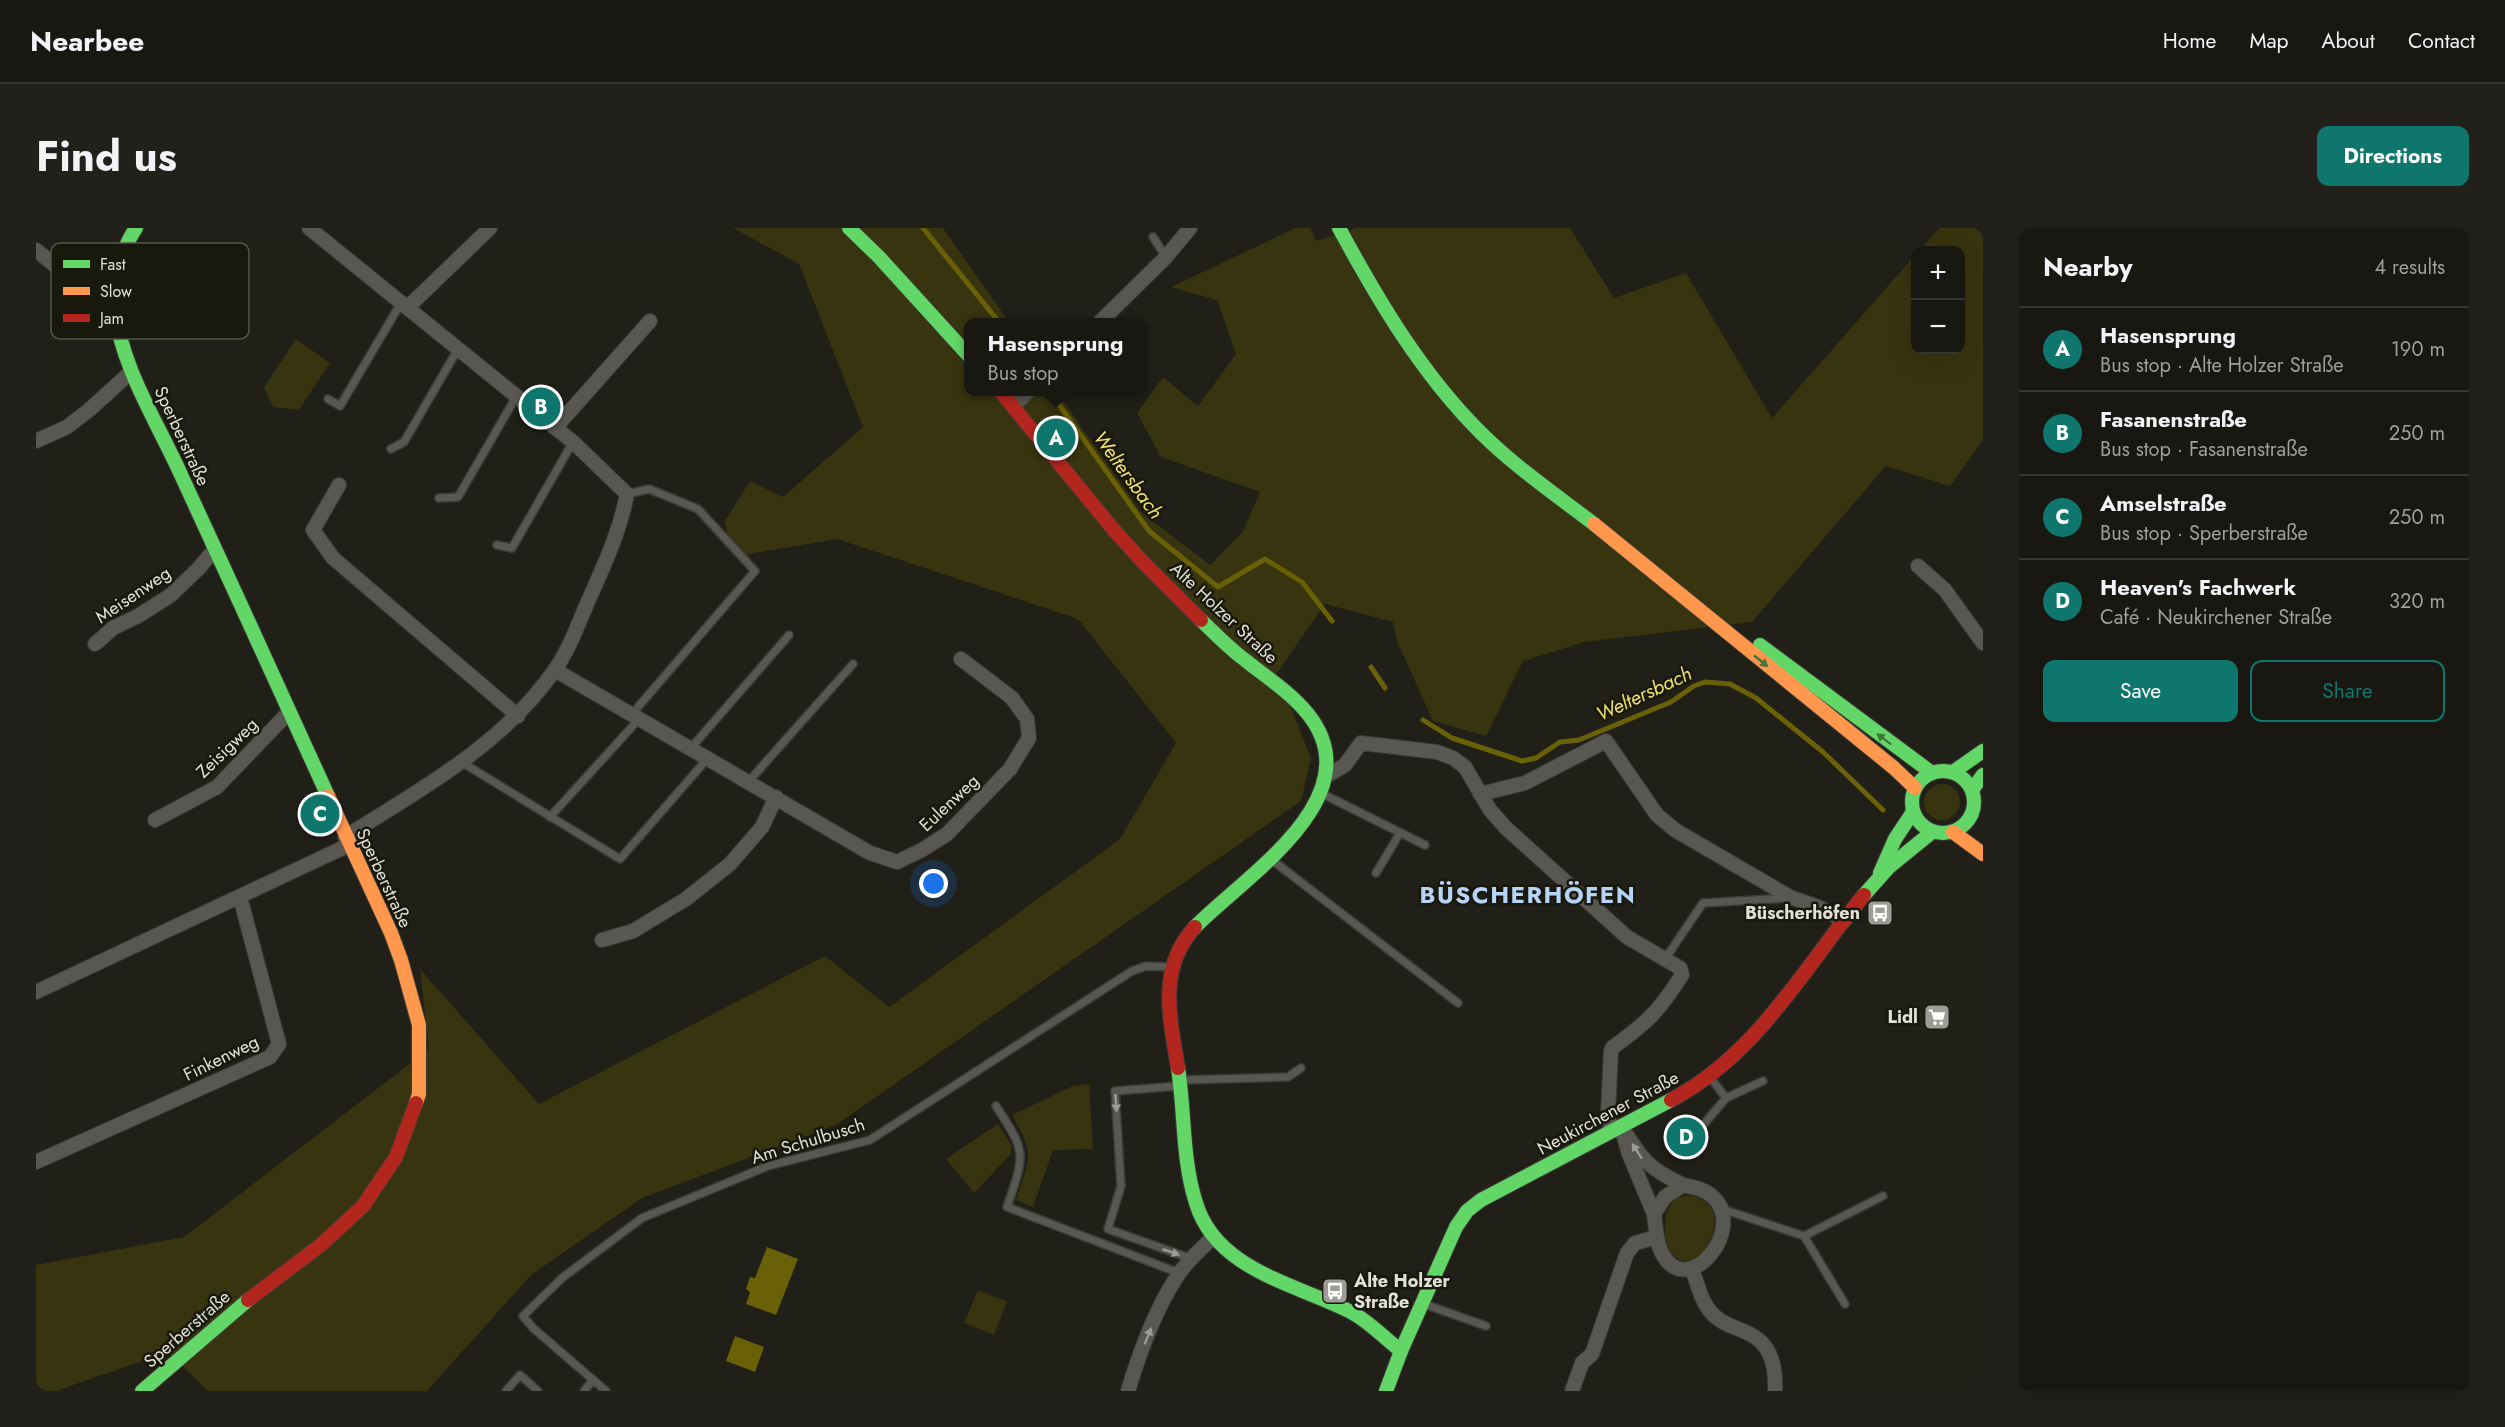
<!DOCTYPE html>
<meta charset="utf-8">
<style>
:root{--surface:#181712;--page:#21201b;--text:#f1f3f6;--muted:#9f9f9f;--line:#363632;--accent:#0f766e}
body{margin:0;font-family:Jost,sans-serif;background:var(--page);color:var(--text)}
.controls{position:absolute;right:18px;top:18px;display:grid;overflow:hidden;border-radius:12px;box-shadow:0 6px 24px #0002}
.controls button{width:54px;height:54px;display:grid;place-items:center;padding:0;border:0;border-bottom:2px solid var(--line);background:var(--surface);color:var(--text);font:30px sans-serif}
.you{position:absolute;left:898px;top:656px;width:21px;height:21px;margin:-15px;border:4px solid #fff;border-radius:50%;background:#1a73e8;box-shadow:0 0 0 9px #1a73e833}
.badge{display:grid;place-items:center;width:39px;height:39px;border-radius:50%;background:var(--accent);color:#fff;font-size:20px;font-weight:700}
.pin{position:absolute;translate:-50% -50%;border:3px solid #fff;box-shadow:0 2px 6px #0006}
.popup{position:absolute;left:928px;top:90px;width:183px;height:78px;box-sizing:border-box;display:grid;place-content:center;border-radius:12px;background:var(--surface);filter:drop-shadow(0 2px 4px #0005);font-size:20px;white-space:nowrap;color:var(--muted)}
.popup b{font-size:22px;color:var(--text)}
.popup::after{content:'';position:absolute;left:50%;top:100%;margin-left:-12px;border:12px solid transparent;border-top-color:var(--surface)}
.list{margin:0;padding:0;list-style:none}
h2{display:flex;justify-content:space-between;align-items:center;height:78px;margin:0;padding:0 24px;font-size:26px}
h2 small{font-size:20px;font-weight:400;color:var(--muted)}
.list li{display:grid;grid-template-columns:39px 1fr auto;gap:18px;align-items:center;box-sizing:border-box;height:84px;padding:0 24px;border-top:2px solid var(--line)}
.list b{display:block;font-size:22px;white-space:nowrap}
.list p{margin:0;font-size:20px;white-space:nowrap;color:var(--muted)}
.list em{font-size:20px;font-style:normal;color:var(--muted)}
.actions{display:flex;gap:12px;padding:18px 24px}
.actions a{flex:1;padding:14px 0;border:2px solid var(--accent);border-radius:12px;text-align:center;font-size:21px;color:var(--accent)}
.actions .main{background:var(--accent);color:#fff}
.map{position:relative;flex:none;width:1947px;height:1163px;overflow:hidden;border-radius:12px}
header{display:flex;align-items:center;gap:36px;box-sizing:border-box;height:84px;padding:0 30px;background:var(--surface);border-bottom:2px solid var(--line)}
header strong{font-size:28px}
nav{display:flex;gap:33px;margin-inline-start:auto;font-size:21px}
.intro{display:flex;align-items:center;justify-content:space-between;box-sizing:border-box;height:144px;padding:0 36px}
h1{margin:0;font-size:42px}
.button{padding:15px 27px;border-radius:12px;background:var(--accent);color:#fff;font-size:21px;font-weight:700}
main{display:flex;gap:36px;padding:0 36px}
aside{flex:1;background:var(--surface);border-radius:12px;box-shadow:0 6px 24px #0002}
.map>svg:first-child{display:block}
</style>
<header>
<strong>Nearbee</strong>
<nav><a>Home</a><a>Map</a><a>About</a><a>Contact</a></nav>
</header>
<div class="intro"><h1>Find us</h1><a class="button">Directions</a></div>
<main>
<div class="map">
<svg width="1947" height="1163" viewBox="0 0 1947 1163">
<rect width="100%" height="100%" fill="#201f18"/>
<g fill="#38340f">
<path d="M697 0H907L973 94H933V164H1021L1105 284 1174 337 1206 305 1224 264 1125 229 1101 185 1127 149 1162 178 1200 126 1181 72 1135 59 1260 0H1274L1280 13 1320 0H1534L1578 70 1650 45 1736 190 1879 27 1880 122H1924V22H1884L1903 0H1947V212L1914 258 1850 238 1716 394 1548 414 1487 433 1450 508 1397 493 1361 413 1357 394 1289 376 1241 445 1275 530 1265 573 800 897 606 970 495 1047 391 1163H172L132 1124 20 1163H0V1037L148 1009 393 821 384 741 503 876 789 728 853 779 1084 611 1140 515 1042 391 801 311 707 327 691 305 689 293 714 253 747 269 827 199 763 36Z"/>
<path d="M260 111 294 135 263 182 237 179 228 159Z"/>
<circle cx="1906" cy="574" r="18"/>
<path d="M1053 856 1057 921 1017 922 997 979 980 972C994 928 1000 929 976 887L1037 858Z"/>
<path d="M962 896 975 916V926L938 965 910 931Z"/>
<path d="M1655 967C1664 970 1673 974 1677 983 1684 999 1669 1034 1650 1033 1625 1032 1622 981 1642 970 1646 968 1651 968 1655 967Z"/>
<path d="M942 1062 971 1074 958 1107 928 1095Z"/>
</g>
<g fill="#696007">
<path d="M731 1019 762 1031 740 1087 710 1076 714 1064 710 1061 714 1049 719 1050Z"/>
<path d="M699 1108 728 1119 719 1144 690 1133Z"/>
</g>
<g fill="none" stroke-linecap="round" stroke-linejoin="round">
<g stroke="#696007" stroke-width="5">
<path d="M887 0 963 94"/>
<path d="M1014 164 1113 303 1182 359 1229 331 1266 354 1296 393"/>
<path d="M1335 439 1349 460"/>
<path d="M1387 492 1416 510 1486 533 1500 530 1524 514 1543 512 1635 474 1658 458 1669 454 1694 456 1720 470 1787 524 1847 582"/>
</g>
<defs>
<g id="lane">
<path d="M1117 9 1130 29"/>
<path d="M292 171 304 178 365 75"/>
<path d="M355 221 368 214 422 121"/>
<path d="M591 266 613 261 662 281 719 343 596 486"/>
<path d="M403 270 422 269 480 169"/>
<path d="M461 317 476 320 537 214"/>
<path d="M655 520 753 407"/>
<path d="M427 535 584 631 672 530"/>
<path d="M713 553 817 436"/>
<path d="M1285 565 1389 617"/>
<path d="M514 589 604 490"/>
<path d="M1236 632 1422 775"/>
<path d="M1340 645 1364 605"/>
<path d="M1629 731 1667 675 1752 670"/>
<path d="M1145 852 1252 849 1265 840"/>
<path d="M1143 858 1079 863 1085 958 1072 1001 1156 1031"/>
<path d="M1690 870 1727 853"/>
<path d="M960 878C991 925 989 926 971 979L1143 1045"/>
<path d="M1668 896 1690 870 1674 849"/>
<path d="M1686 981 1768 1008 1809 1076"/>
<path d="M1768 1008 1847 968"/>
<path d="M1388 1076 1450 1098"/>
<path d="M470 1163 484 1147 502 1163"/>
<path d="M548 1163 557 1152"/>
<path d="M570 1163 497 1100 487 1088 526 1050 606 990 732 938 834 912 1096 743 1110 738 1135 739"/>
</g>
<g id="street">
<path d="M273 0 537 214 591 266C584 303 569 335 554 369 543 393 534 421 518 443 465 518 385 561 309 609"/>
<path d="M0 22 54 66 77 74"/>
<path d="M371 80 454 0"/>
<path d="M1064 94 1130 29 1154 0"/>
<path d="M978 177 992 164"/>
<path d="M519 200 614 93"/>
<path d="M0 213 31 199 53 182 95 144"/>
<path d="M303 257 277 302 297 330 482 488"/>
<path d="M1882 338 1909 362 1947 415"/>
<path d="M59 416 77 400 102 388 135 367 163 340 179 321"/>
<path d="M519 442 834 625 861 634 886 622 911 606 974 541 993 510 991 491 976 470 925 431"/>
<path d="M1289 549 1309 537 1325 515 1401 524 1417 530 1429 539 1454 582 1470 600 1591 709 1644 740 1646 747C1623 783 1612 794 1577 819L1575 823 1572 885 1575 903"/>
<path d="M1444 566 1489 555 1570 513 1621 587 1639 602 1754 669 1785 680 1808 693"/>
<path d="M119 592 181 559 252 485"/>
<path d="M566 712 597 703 650 671 694 636 726 599 740 569"/>
<path d="M0 764 313 617"/>
<path d="M0 934 234 829 243 816 204 669"/>
<path d="M1647 957C1657 959 1669 961 1677 969 1711 1000 1653 1072 1627 1027 1620 1016 1620 999 1618 986L1629 969Z"/>
<path d="M1618 986 1593 926 1585 898C1606 931 1610 939 1647 957"/>
<path d="M1656 1041C1662 1057 1666 1079 1681 1090 1692 1099 1707 1101 1719 1109 1737 1121 1740 1143 1739 1163"/>
<path d="M1092 1163C1104 1123 1119 1081 1142 1047 1151 1033 1165 1021 1177 1009"/>
<path d="M1536 1163 1546 1135 1556 1126 1591 1025 1599 1015 1621 1009"/>
</g>
<g id="fast">
<path d="M100 0C87 19 75 54 78 77 85 140 121 193 146 249 195 355 244 462 292 568"/>
<path d="M813 0 843 29 933 128"/>
<path d="M1303 0C1342 72 1385 145 1444 204 1478 238 1520 267 1558 296"/>
<path d="M1724 417 1896 545"/>
<circle cx="1907" cy="574" r="31"/>
<path d="M1917 544 1947 523"/>
<path d="M1936 562 1947 547"/>
<path d="M1844 645 1859 611 1877 584"/>
<path d="M1828 667 1853 639 1896 604"/>
<path d="M1159 699C1209 648 1338 569 1272 486 1254 464 1230 449 1209 432 1193 420 1179 406 1165 392"/>
<path d="M1142 840C1149 885 1146 932 1160 975 1180 1042 1260 1056 1315 1084 1334 1094 1348 1110 1365 1123"/>
<path d="M106 1163 212 1072"/>
<path d="M1350 1163 1365 1123 1420 999 1431 983 1445 972 1635 872"/>
</g>
<g id="slow">
<path d="M1558 296 1858 540 1879 560"/>
<path d="M292 568 355 705 365 732 383 797V866L380 875"/>
<path d="M1917 604 1947 626"/>
</g>
<g id="jam">
<path d="M965 164 1077 301 1106 333 1165 392"/>
<path d="M1142 840C1134 790 1121 740 1159 699"/>
<path d="M1635 872C1722 826 1767 741 1828 667"/>
<path d="M212 1072 286 1016 327 978 360 929 380 875"/>
</g>
</defs>
<use href="#lane" stroke="#3c3c36" stroke-width="10"/>
<use href="#street" stroke="#3c3c36" stroke-width="16"/>
<use href="#fast" stroke="#3c3c36" stroke-width="16"/>
<use href="#slow" stroke="#3c3c36" stroke-width="16"/>
<use href="#jam" stroke="#3c3c36" stroke-width="16"/>
<use href="#lane" stroke="#585752" stroke-width="7"/>
<use href="#street" stroke="#585752" stroke-width="14"/>
<use href="#fast" stroke="#63d668" stroke-width="14"/>
<use href="#slow" stroke="#ff974d" stroke-width="14"/>
<use href="#jam" stroke="#b3261e" stroke-width="14"/>
</g>
<defs><path id="oneway-solid" d="M-6-.8H1V-3.2L6.5 0L1 3.2V.8H-6Z" transform="scale(1.5)"/></defs>
<g fill="#3e773a">
<use href="#oneway-solid" transform="translate(1725 433) rotate(39)"/>
<use href="#oneway-solid" transform="translate(1848 511) rotate(-143)"/>
</g>
<g fill="#9c9c95">
<use href="#oneway-solid" transform="translate(1080 875) rotate(86)"/>
<use href="#oneway-solid" transform="translate(1601 923) rotate(-123)"/>
<use href="#oneway-solid" transform="translate(1135 1024) rotate(19)"/>
<use href="#oneway-solid" transform="translate(1112 1108) rotate(-68)"/>
</g>
<defs>
<symbol id="bus-square" viewBox="-11 -11 22 22"><rect x="-9" y="-9" width="18" height="18" rx="4" fill="#9d9c95" stroke="#19180c"/><path d="M-5-6H5V4H4V6H2V4H-2V6H-4V4H-5ZM-3.5-4V0h7V-4ZM-3.5 1.2v1.5H-2V1.2ZM2 1.2v1.5H3.5V1.2Z" fill="#fff"/></symbol>
<symbol id="supermarket-square" viewBox="-11 -11 22 22"><rect x="-9" y="-9" width="18" height="18" rx="4" fill="#9d9c95" stroke="#19180c"/><path d="M-6-5.5h2.5l.6 2H6L4.5 2H-2.5L-4.4-4H-6ZM-1.5 3.2a1.3 1.3 0 1 0 .1 0ZM3 3.2a1.3 1.3 0 1 0 .1 0Z" fill="#fff"/></symbol>
</defs>
<g fill-rule="evenodd">
<use href="#bus-square" x="1829" y="670" width="30" height="30"/>
<use href="#supermarket-square" x="1886" y="774" width="30" height="30"/>
<use href="#bus-square" x="1284" y="1048" width="30" height="30"/>
</g>
<g text-anchor="middle" dominant-baseline="central" stroke-width="5" stroke-linejoin="round" paint-order="stroke">
<g font-size="18" fill="#e1e0d8" stroke="#19180c">
<text transform="translate(146 208) rotate(65)">Sperberstraße</text>
<text transform="translate(97 367) rotate(-34)">Meisenweg</text>
<text transform="translate(1188 385) rotate(43)">Alte Holzer Straße</text>
<text transform="translate(191 520) rotate(-44)">Zeisigweg</text>
<text transform="translate(913 575) rotate(-43)">Eulenweg</text>
<text transform="translate(348 650) rotate(65)">Sperberstraße</text>
<text transform="translate(185 830) rotate(-26)">Finkenweg</text>
<text transform="translate(1572 885) rotate(-28)">Neukirchener Straße</text>
<text transform="translate(772 913) rotate(-17)">Am Schulbusch</text>
<text transform="translate(151 1101) rotate(-41)">Sperberstraße</text>
</g>
<g font-size="18" font-weight="bold" fill="#e1e0d8" stroke="#19180c" text-anchor="end">
<text x="1824" y="685">Büscherhöfen</text>
<text x="1882" y="789">Lidl</text>
<text x="1318" y="1053" text-anchor="start">Alte Holzer<tspan x="1318" dy="21">Straße</tspan></text>
</g>
<g font-size="20" font-style="italic" fill="#eee070" stroke="#19180c">
<text transform="translate(1092 247) rotate(54)">Weltersbach</text>
<text transform="translate(1608 466) rotate(-25)">Weltersbach</text>
</g>
<g font-size="24" font-weight="bold" letter-spacing="1.5" fill="#b5d4f8" stroke="#19180c">
<text x="1492" y="666">BÜSCHERHÖFEN</text>
</g>
</g>
<rect x="15" y="15" width="198" height="96" rx="9" fill="#19180c" stroke="#555449" stroke-width="1.5"/>
<rect x="27" y="32" width="27" height="8" fill="#63d668"/>
<rect x="27" y="59" width="27" height="8" fill="#ff974d"/>
<rect x="27" y="86" width="27" height="8" fill="#b3261e"/>
<g font-size="16" fill="#e1e0d8">
<text x="64" y="42">Fast</text>
<text x="64" y="69">Slow</text>
<text x="64" y="96">Jam</text>
</g>
</svg>
<div class="controls">
<button>+</button>
<button>−</button>
</div>
<div class="you"></div>
<div class="pin badge" style="left:1020px;top:210px">A</div>
<div class="popup"><b>Hasensprung</b>Bus stop</div>
<div class="pin badge" style="left:505px;top:179px">B</div>
<div class="pin badge" style="left:284px;top:586px">C</div>
<div class="pin badge" style="left:1650px;top:909px">D</div>
</div>
<aside>
<h2>Nearby<small>4 results</small></h2>
<ul class="list">
<li><span class="badge">A</span><div><b>Hasensprung</b><p>Bus stop · Alte Holzer Straße</p></div><em>190 m</em></li>
<li><span class="badge">B</span><div><b>Fasanenstraße</b><p>Bus stop · Fasanenstraße</p></div><em>250 m</em></li>
<li><span class="badge">C</span><div><b>Amselstraße</b><p>Bus stop · Sperberstraße</p></div><em>250 m</em></li>
<li><span class="badge">D</span><div><b>Heaven's Fachwerk</b><p>Café · Neukirchener Straße</p></div><em>320 m</em></li>
</ul>
<div class="actions"><a class="main">Save</a><a>Share</a></div>
</aside>
</main>
